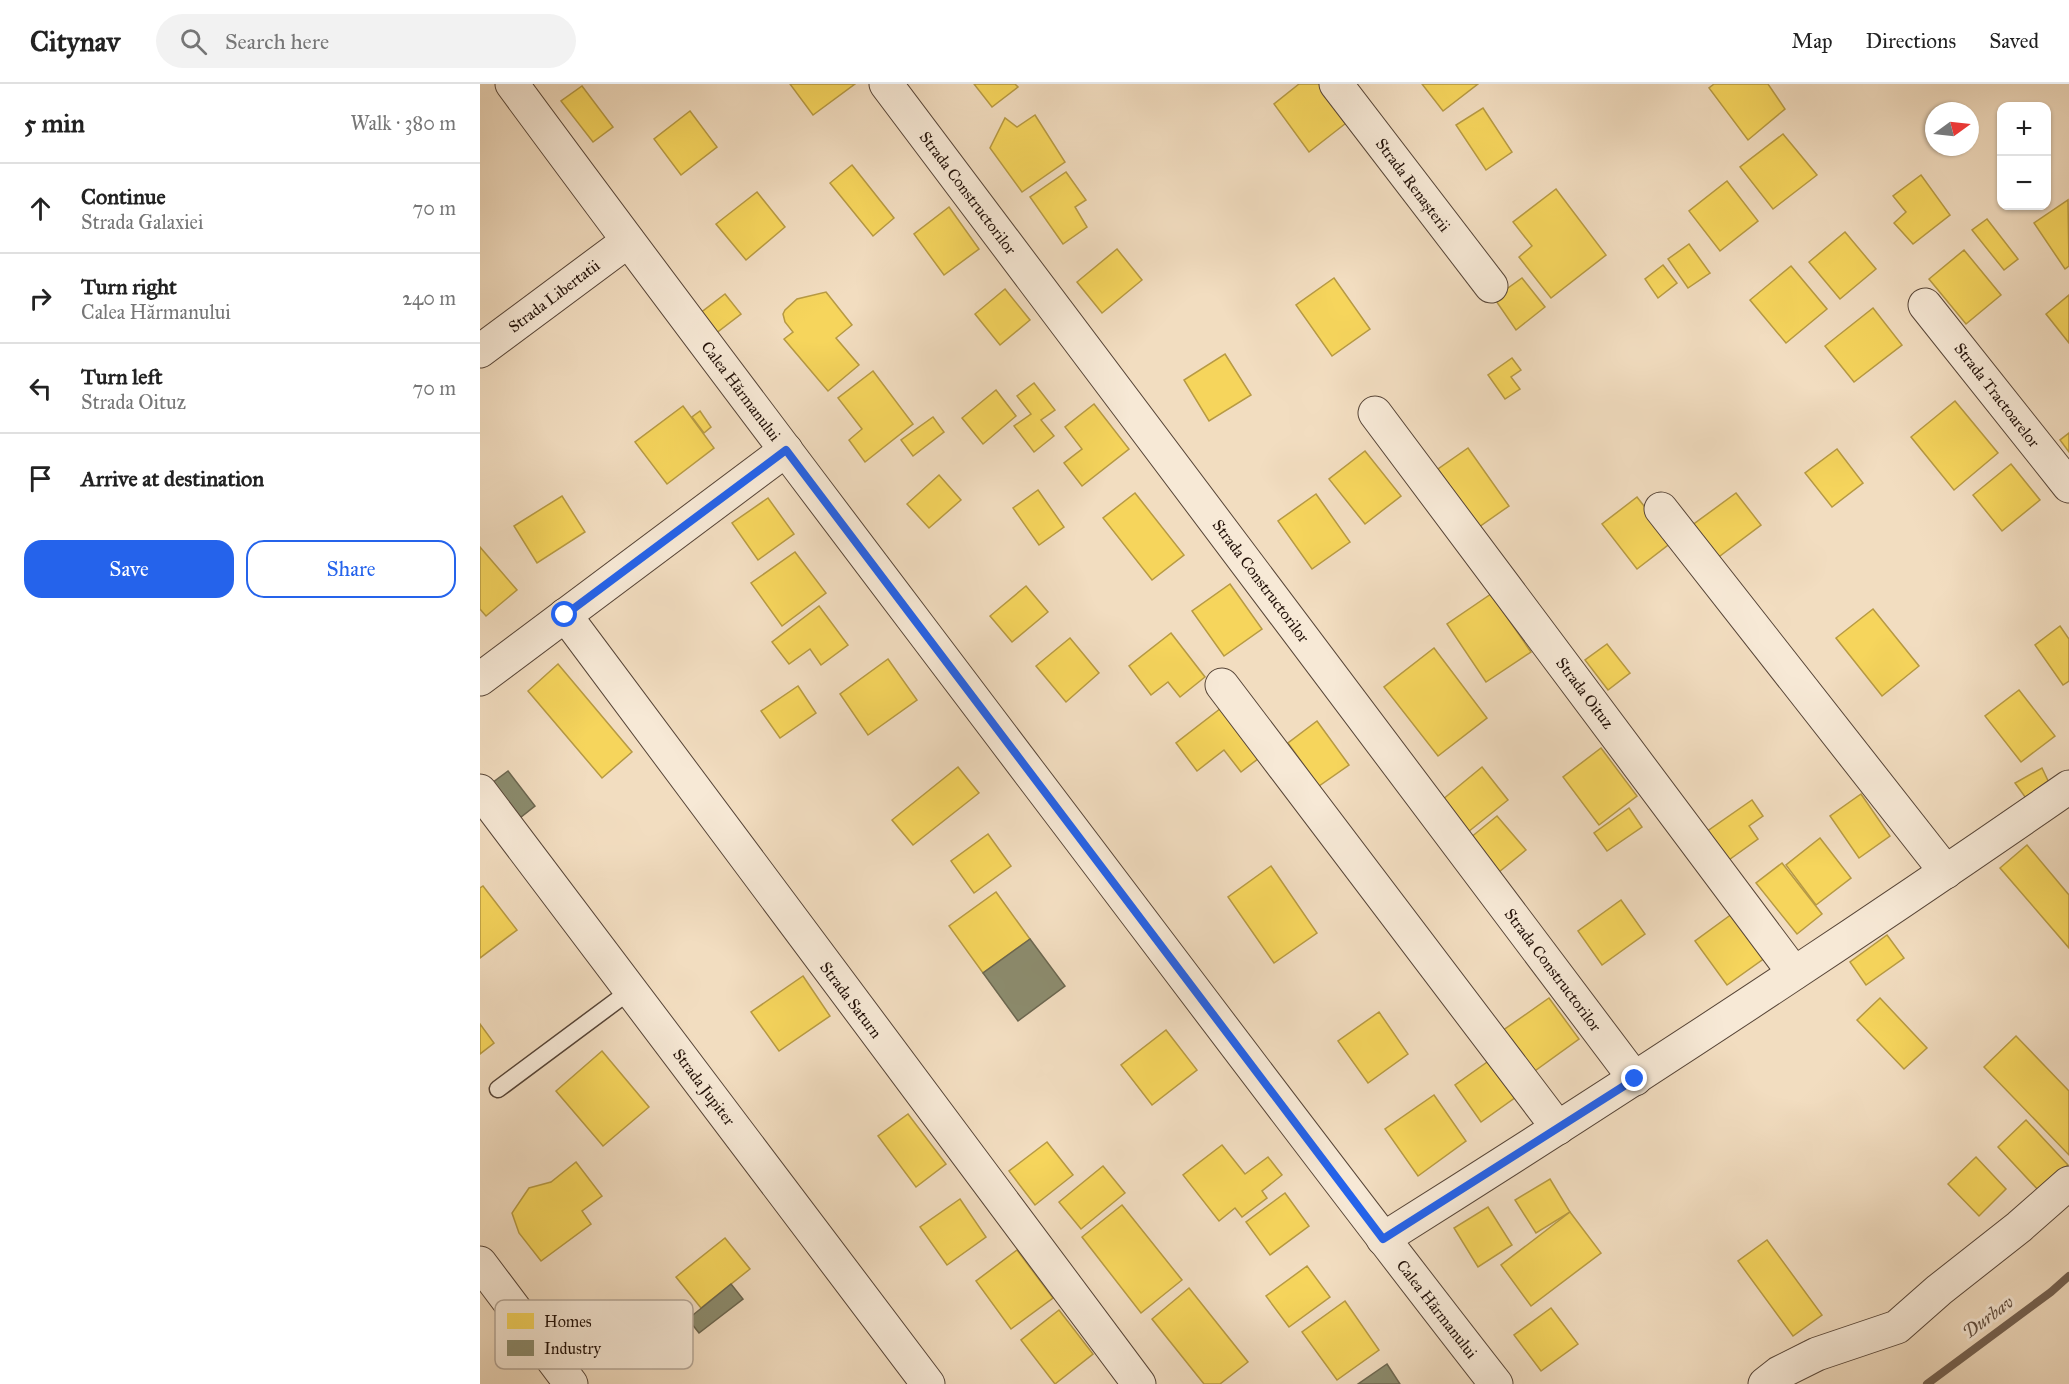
<!DOCTYPE html>
<meta charset="utf-8">
<style>
:root{--surface:#fff;--page:#f2f2f2;--text:#222;--muted:#767676;--line:#e0e0e0;--accent:#2563eb}
body{margin:0;font-family:"IM FELL Great Primer",serif;background:var(--page);color:var(--text)}
.controls{position:absolute;right:18px;top:18px;display:grid;overflow:hidden;border-radius:12px;box-shadow:0 2px 4px #0004}
.controls button{width:54px;height:54px;display:grid;place-items:center;padding:0;border:0;border-bottom:2px solid var(--line);background:var(--surface);color:var(--text);font:30px sans-serif}
.compass{position:absolute;left:1445px;top:18px;width:54px;height:54px;border-radius:50%;background:var(--surface);box-shadow:0 2px 4px #0004;rotate:75deg}
.stop{position:absolute;width:18px;height:18px;margin:-14px;border:4px solid #2563eb;border-radius:50%;background:#fff}
.stop.end{background:#2563eb;border-color:#fff;box-shadow:0 2px 6px #0008}
.list{margin:0;padding:0;list-style:none}
h2{display:flex;justify-content:space-between;align-items:center;height:78px;margin:0;padding:0 24px;font-size:26px}
h2 small{font-size:20px;font-weight:400;color:var(--muted)}
.list li{display:grid;grid-template-columns:39px 1fr auto;gap:18px;align-items:center;box-sizing:border-box;height:90px;padding:0 24px;border-top:2px solid var(--line)}
.list b{display:block;font-size:22px;white-space:nowrap}
.list p{margin:0;font-size:20px;white-space:nowrap;color:var(--muted)}
.list em{font-size:20px;font-style:normal;color:var(--muted)}
.actions{display:flex;gap:12px;padding:18px 24px}
.actions a{flex:1;padding:14px 0;border:2px solid var(--accent);border-radius:18px;text-align:center;font-size:21px;color:var(--accent)}
.actions .main{background:var(--accent);color:#fff}
.icon{flex:none;width:33px;height:33px;fill:none;stroke:currentColor;stroke-width:2;stroke-linecap:round;stroke-linejoin:round}
.map{position:relative;flex:none;width:1589px;height:1300px;overflow:hidden}
header{display:flex;align-items:center;gap:36px;box-sizing:border-box;height:84px;padding:0 30px;background:var(--surface);border-bottom:2px solid var(--line)}
header strong{font-size:28px}
nav{display:flex;gap:33px;margin-inline-start:auto;font-size:21px}
.search{width:420px;height:54px;background:var(--page);display:flex;align-items:center;gap:15px;box-sizing:border-box;padding:0 21px;border-radius:33px;color:var(--muted);font-size:22px}
main{display:flex}
aside{flex:1;background:var(--surface)}
.map>svg:first-child{display:block}
</style>
<header>
<strong>Citynav</strong>
<div class="search"><svg class="icon" aria-label="search" viewBox="0 0 24 24"><circle cx="10" cy="10" r="6"/><path d="M15 15l6 6"/></svg>Search here</div>
<nav><a>Map</a><a>Directions</a><a>Saved</a></nav>
</header>
<main>
<aside>
<h2>5 min<small>Walk · 380 m</small></h2>
<ul class="list">
<li><svg class="icon" aria-label="ahead" viewBox="0 0 24 24"><path d="M12 20V5M6 11l6-6 6 6"/></svg><div><b>Continue</b><p>Strada Galaxiei</p></div><em>70 m</em></li>
<li><svg class="icon" aria-label="right" viewBox="0 0 24 24"><path d="M7 20v-9h11M14 6l5 5-5 5"/></svg><div><b>Turn right</b><p>Calea Hărmanului</p></div><em>240 m</em></li>
<li><svg class="icon" aria-label="left" viewBox="0 0 24 24"><path d="M17 20v-9H6M10 6l-5 5 5 5"/></svg><div><b>Turn left</b><p>Strada Oituz</p></div><em>70 m</em></li>
<li><svg class="icon" aria-label="arrive" viewBox="0 0 24 24"><path d="M6 21V4h12l-3 4 3 4H6"/></svg><div><b>Arrive at destination</b></div></li>
</ul>
<div class="actions"><a class="main">Save</a><a>Share</a></div>
</aside>
<div class="map">
<svg width="1589" height="1300" viewBox="0 0 1589 1300">
<rect width="100%" height="100%" fill="#f2ddc0"/>
<filter id="stains"><feTurbulence type="fractalNoise" baseFrequency=".00333" numOctaves="4"/><feColorMatrix values="0 0 0 0 .2 0 0 0 0 .09 0 0 0 0 .02 0 0 0 .5 -.17"/></filter>
<radialGradient id="worn" r=".72"><stop offset=".6" stop-color="#630" stop-opacity="0"/><stop offset="1" stop-color="#630" stop-opacity=".3"/></radialGradient>
<g fill="#f6d55c" stroke="#b79a43" stroke-width="1.5">
<path d="M310 0H375L333 31Z"/>
<path d="M494 0H535L538 3 512 23Z"/>
<path d="M819 0H841L870 36 829 68 794 20Z"/>
<path d="M942 0H998L963 27Z"/>
<path d="M1234 0H1288L1305 25 1268 56 1229 4Z"/>
<path d="M102 2 133 43 113 58 81 17Z"/>
<path d="M1003 24 1032 68 1006 86 976 41Z"/>
<path d="M210 27 237 63 201 91 174 55Z"/>
<path d="M555 31 585 78 542 108 510 64 525 34 537 43Z"/>
<path d="M1303 50 1337 91 1293 125 1260 83Z"/>
<path d="M372 81 414 134 393 152 350 99Z"/>
<path d="M586 88 606 116 595 123 607 143 583 160 550 113Z"/>
<path d="M1441 91 1470 131 1433 160 1414 139 1426 128 1413 112Z"/>
<path d="M1247 97 1278 137 1240 167 1209 127Z"/>
<path d="M1076 105 1126 171 1071 214 1039 173 1052 162 1033 138Z"/>
<path d="M277 108 305 143 266 176 236 140Z"/>
<path d="M1588 116 1589 182 1585 185 1554 139Z"/>
<path d="M469 123 499 165 464 191 434 150Z"/>
<path d="M1507 135 1538 175 1524 186 1492 146Z"/>
<path d="M1365 148 1396 185 1360 215 1329 178Z"/>
<path d="M1209 160 1230 189 1208 204 1188 175Z"/>
<path d="M637 165 662 196 622 229 597 198Z"/>
<path d="M1484 166 1521 211 1486 240 1449 195Z"/>
<path d="M1183 181 1197 199 1178 214 1165 195Z"/>
<path d="M1311 182 1347 225 1306 259 1270 216Z"/>
<path d="M854 194 890 245 852 272 816 221Z"/>
<path d="M1042 194 1065 223 1036 246 1014 214Z"/>
<path d="M525 205 550 236 520 261 495 230Z"/>
<path d="M346 208 372 241 356 254 379 281 348 307 304 255 313 248 305 238 303 230 305 226 317 215Z"/>
<path d="M245 210 261 230 235 250 219 230Z"/>
<path d="M1589 211V259L1566 230Z"/>
<path d="M1393 224 1422 261 1374 298 1345 262Z"/>
<path d="M745 270 771 311 729 337 704 296Z"/>
<path d="M1032 274 1041 286 1031 293 1040 305 1025 315 1008 291Z"/>
<path d="M393 287 433 340 385 378 369 356 382 345 358 314Z"/>
<path d="M554 299 575 326 561 336 574 352 554 368 534 342 551 330 537 312Z"/>
<path d="M516 306 536 332 503 360 482 334Z"/>
<path d="M1475 317 1518 369 1474 406 1431 353Z"/>
<path d="M614 320 649 365 602 402 584 379 602 365 585 343Z"/>
<path d="M203 322 234 364 187 400 155 358Z"/>
<path d="M220 327 231 343 224 349 212 333Z"/>
<path d="M453 333 464 348 433 372 421 356Z"/>
<path d="M1589 349V368L1580 356Z"/>
<path d="M988 364 1029 422 999 443 958 385Z"/>
<path d="M1357 365 1383 399 1352 423 1325 389Z"/>
<path d="M885 367 921 412 885 440 849 395Z"/>
<path d="M1531 380 1560 416 1522 447 1493 411Z"/>
<path d="M459 391 481 416 449 444 427 420Z"/>
<path d="M558 406 584 443 559 461 533 424Z"/>
<path d="M655 409 704 471 672 496 623 434Z"/>
<path d="M1256 409 1281 441 1236 475 1211 442Z"/>
<path d="M836 410 870 458 832 485 798 437Z"/>
<path d="M82 412 105 448 57 479 34 442Z"/>
<path d="M1157 413 1192 458 1157 485 1122 440Z"/>
<path d="M288 414 314 450 278 476 252 439Z"/>
<path d="M0 463 37 506 6 532 0 525Z"/>
<path d="M315 468 346 509 302 542 271 499Z"/>
<path d="M750 500 782 545 744 572 712 527Z"/>
<path d="M546 502 568 528 532 558 510 532Z"/>
<path d="M1011 510 1051 568 1006 598 967 540Z"/>
<path d="M339 522 368 561 341 581 330 565 309 580 292 558Z"/>
<path d="M1393 525 1439 582 1402 612 1356 554Z"/>
<path d="M1580 542 1589 555V597L1583 601 1555 561Z"/>
<path d="M691 549 725 593 700 613 688 598 671 611 649 582Z"/>
<path d="M590 554 619 589 586 618 556 582Z"/>
<path d="M1127 560 1150 589 1128 606 1105 576Z"/>
<path d="M954 564 1007 634 958 672 904 603Z"/>
<path d="M408 575 437 616 388 651 360 610Z"/>
<path d="M78 580 152 668 122 694 48 607Z"/>
<path d="M318 602 336 629 300 654 281 627Z"/>
<path d="M1539 606 1575 652 1541 678 1505 632Z"/>
<path d="M745 621 783 671 761 688 744 666 717 687 696 659Z"/>
<path d="M837 637 869 681 839 702 808 659Z"/>
<path d="M1121 664 1157 712 1119 741 1083 693Z"/>
<path d="M478 683 499 709 433 761 412 736Z"/>
<path d="M1002 683 1028 716 988 748 962 716Z"/>
<path d="M1562 684 1571 703 1548 717 1535 699Z"/>
<path d="M1381 710 1410 752 1379 774 1350 732Z"/>
<path d="M1272 716 1283 732 1269 742 1278 755 1246 778 1226 748Z"/>
<path d="M1149 724 1162 743 1127 767 1114 749Z"/>
<path d="M1017 732 1046 766 1019 788 990 754Z"/>
<path d="M508 750 531 782 494 809 471 777Z"/>
<path d="M1340 754 1371 794 1336 821 1306 781Z"/>
<path d="M1547 761 1589 811V864L1520 784Z"/>
<path d="M1302 779 1342 830 1317 850 1276 799Z"/>
<path d="M791 782 837 849 794 879 748 813Z"/>
<path d="M3 802 37 846 0 874V804Z"/>
<path d="M516 808 550 855 503 889 469 842Z"/>
<path d="M1141 816 1165 850 1122 881 1098 847Z"/>
<path d="M1256 827 1289 871 1247 901 1215 857Z"/>
<path d="M1407 851 1424 874 1386 901 1370 878Z"/>
<path d="M323 892 350 932 299 967 271 928Z"/>
<path d="M1069 914 1099 955 1052 989 1022 947Z"/>
<path d="M1400 914 1447 964 1424 985 1377 936Z"/>
<path d="M899 928 928 970 888 999 858 957Z"/>
<path d="M0 940 14 959 0 970Z"/>
<path d="M686 946 717 986 672 1021 641 981Z"/>
<path d="M1536 952 1589 1007V1071L1504 983Z"/>
<path d="M122 967 169 1023 123 1062 76 1007Z"/>
<path d="M1010 976 1036 1013 1001 1038 975 1001Z"/>
<path d="M954 1011 986 1057 938 1092 905 1045Z"/>
<path d="M428 1030 466 1080 436 1103 398 1052Z"/>
<path d="M1546 1036 1588 1081 1560 1108 1518 1063Z"/>
<path d="M567 1058 593 1091 555 1121 529 1087Z"/>
<path d="M742 1061 765 1090 788 1073 802 1091 782 1107 787 1114 762 1133 755 1124 739 1137 703 1091Z"/>
<path d="M1496 1073 1526 1105 1499 1132 1468 1100Z"/>
<path d="M96 1078 122 1112 102 1127 111 1140 61 1177 39 1149 32 1129 49 1104 71 1098Z"/>
<path d="M623 1082 645 1109 601 1145 579 1118Z"/>
<path d="M1070 1095 1090 1128 1056 1149 1035 1116Z"/>
<path d="M805 1109 829 1142 790 1171 766 1138Z"/>
<path d="M480 1115 506 1153 467 1181 440 1143Z"/>
<path d="M642 1121 702 1196 661 1229 602 1153Z"/>
<path d="M1008 1123 1032 1161 998 1183 974 1144Z"/>
<path d="M1090 1128 1121 1169 1051 1222 1021 1181Z"/>
<path d="M245 1154 270 1185 221 1224 196 1193Z"/>
<path d="M1287 1156 1342 1231 1313 1252 1258 1177Z"/>
<path d="M537 1166 573 1214 531 1245 496 1197Z"/>
<path d="M827 1182 850 1213 809 1243 786 1212Z"/>
<path d="M709 1204 768 1278 740 1300H724L672 1235Z"/>
<path d="M865 1217 899 1266 857 1296 822 1248Z"/>
<path d="M1071 1224 1098 1260 1061 1287 1034 1251Z"/>
<path d="M579 1226 613 1270 575 1300 541 1256Z"/>
</g>
<g fill="#8c8c6e" stroke="#6c6750" stroke-width="1.5">
<path d="M28 687 55 722 36 737 8 702Z"/>
<path d="M550 855 585 902 538 937 503 889Z"/>
<path d="M251 1200 263 1215 219 1249 208 1235Z"/>
<path d="M907 1280 920 1300H878Z"/>
</g>
<g fill="none" stroke-linecap="round" stroke-linejoin="round">
<path stroke="#756252" stroke-width="8" d="M1447 1300 1571 1208 1589 1192"/>
<defs>
<path id="service" d="M18 1005 151 906"/>
<g id="minor">
<path d="M406 0 1155 995"/>
<path d="M856 0 1011 202"/>
<path d="M1445 221 1589 402"/>
<path d="M0 267 148 157"/>
<path d="M895 329 1314 889"/>
<path d="M1181 425 1466 788"/>
<path d="M85 531 659 1300"/>
<path d="M0 595 306 366"/>
<path d="M742 601 1078 1044"/>
<path d="M0 707 448 1300"/>
<path d="M903 1155C1135 1009 1364 859 1589 703"/>
<path d="M0 1179 91 1300"/>
<path d="M1285 1300 1299 1289 1337 1270 1417 1243 1459 1206 1539 1143 1589 1099"/>
</g>
<path id="tertiary" d="M32 0C202 231 376 459 549 688 704 892 858 1098 1016 1300"/>
</defs>
<use href="#service" stroke="#574537" stroke-width="19"/>
<use href="#minor" stroke="#574537" stroke-width="35"/>
<use href="#tertiary" stroke="#574537" stroke-width="35"/>
<use href="#service" stroke="#f7e9d6" stroke-width="16"/>
<use href="#minor" stroke="#f7e9d6" stroke-width="33"/>
<use href="#tertiary" stroke="#f7e9d6" stroke-width="33"/>
</g>
<g fill="none" stroke-linecap="round" stroke-linejoin="round">
<path stroke="#2563eb" stroke-width="8" d="M85 531 306 366 903 1155 1155 995"/>
</g>
<g text-anchor="middle" dominant-baseline="central" stroke-width="6" stroke-linejoin="round" paint-order="stroke">
<g font-size="16" fill="#231209" stroke="#f7e9d6">
<text transform="translate(933 101) rotate(53)">Strada Renașterii</text>
<text transform="translate(488 109) rotate(53)">Strada Constructorilor</text>
<text transform="translate(74 212) rotate(-37)">Strada Libertatii</text>
<text transform="translate(261 307) rotate(53)">Calea Hărmanului</text>
<text transform="translate(1517 311) rotate(52)">Strada Tractoarelor</text>
<text transform="translate(781 497) rotate(53)">Strada Constructorilor</text>
<text transform="translate(1105 609) rotate(53)">Strada Oituz</text>
<text transform="translate(1073 886) rotate(53)">Strada Constructorilor</text>
<text transform="translate(371 916) rotate(53)">Strada Saturn</text>
<text transform="translate(224 1003) rotate(53)">Strada Jupiter</text>
<text transform="translate(957 1225) rotate(52)">Calea Hărmanului</text>
</g>
<g font-size="18" font-style="italic" fill="#614e3f" stroke="#f7e9d6">
<text transform="translate(1508 1233) rotate(-37)">Durbav</text>
</g>
</g>
<rect x="15" y="1216" width="198" height="69" rx="9" fill="#f7e9d6" stroke="#b7a898" stroke-width="1.5"/>
<rect x="27" y="1229" width="27" height="16" fill="#f6d55c"/>
<rect x="27" y="1256" width="27" height="16" fill="#8c8c6e"/>
<g font-size="16" fill="#231209">
<text x="64" y="1243">Homes</text>
<text x="64" y="1270">Industry</text>
</g>
<rect width="100%" height="100%" filter="url(#stains)"/>
<rect width="100%" height="100%" fill="url(#worn)"/>
</svg>
<div class="controls">
<button>+</button>
<button>−</button>
</div>
<svg class="compass" viewBox="-18 -18 36 36"><path d="M0-13l5 13h-10z" fill="#e53935"/><path d="M0 13l5-13h-10z" fill="#767676"/></svg>
<div class="stop" style="left:85px;top:531px"></div>
<div class="stop end" style="left:1155px;top:995px"></div>
</div>
</main>
